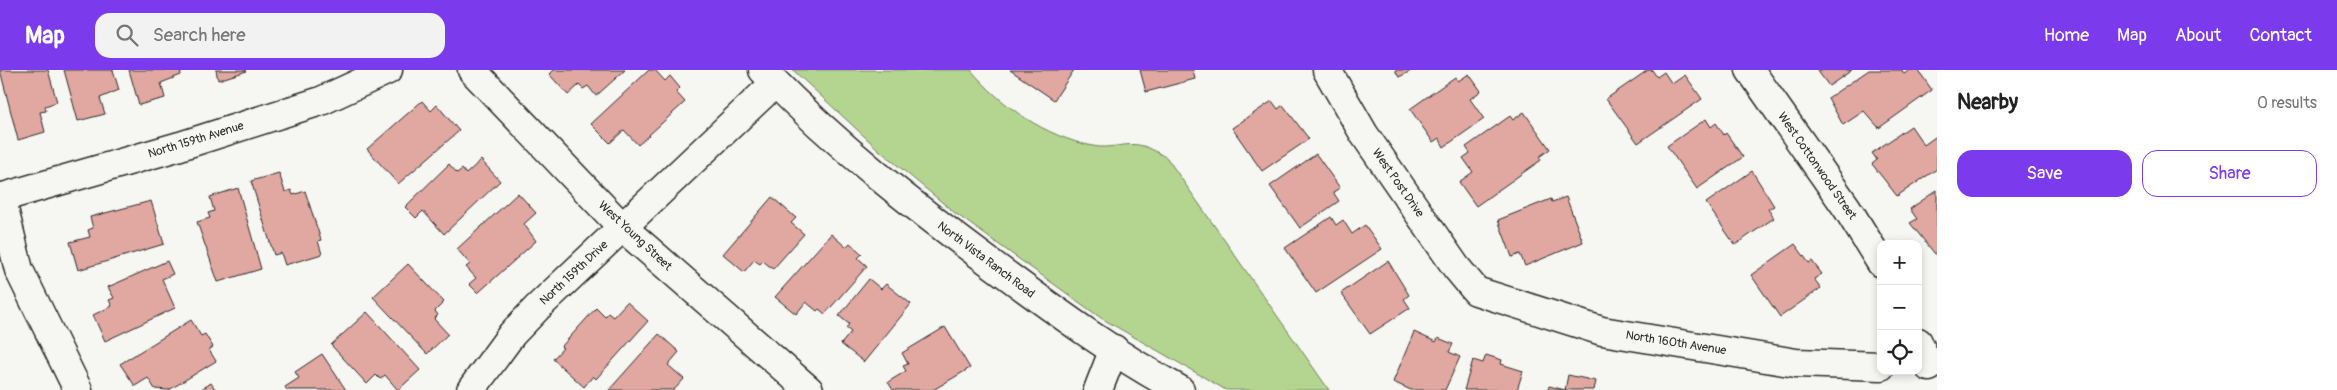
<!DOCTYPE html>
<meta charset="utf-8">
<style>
:root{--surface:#fff;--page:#f2f2f2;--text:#222;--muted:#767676;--line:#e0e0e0;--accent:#7c3aed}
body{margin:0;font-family:Pangolin,sans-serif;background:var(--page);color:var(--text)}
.controls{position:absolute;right:15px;bottom:15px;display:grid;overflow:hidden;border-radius:10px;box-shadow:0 2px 8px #0003}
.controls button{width:45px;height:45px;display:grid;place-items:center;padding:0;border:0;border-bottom:1px solid var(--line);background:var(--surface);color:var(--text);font:25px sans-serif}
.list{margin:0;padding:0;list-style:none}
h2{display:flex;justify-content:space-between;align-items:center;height:65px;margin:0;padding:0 20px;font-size:21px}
h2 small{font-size:16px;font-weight:400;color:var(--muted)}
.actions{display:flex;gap:10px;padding:15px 20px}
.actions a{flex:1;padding:11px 0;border:1px solid var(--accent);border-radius:15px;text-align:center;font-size:18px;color:var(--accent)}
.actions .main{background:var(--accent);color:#fff}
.icon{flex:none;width:28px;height:28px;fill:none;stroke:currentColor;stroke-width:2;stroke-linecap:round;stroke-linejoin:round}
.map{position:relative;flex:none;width:1937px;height:320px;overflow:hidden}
header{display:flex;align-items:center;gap:30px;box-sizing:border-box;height:70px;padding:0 25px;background:var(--accent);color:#fff}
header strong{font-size:24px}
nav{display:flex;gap:28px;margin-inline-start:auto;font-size:18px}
.search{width:350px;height:45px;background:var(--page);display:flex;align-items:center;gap:12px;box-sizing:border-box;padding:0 18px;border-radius:15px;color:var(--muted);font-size:19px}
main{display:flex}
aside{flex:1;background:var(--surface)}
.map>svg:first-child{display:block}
</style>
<header>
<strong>Map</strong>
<div class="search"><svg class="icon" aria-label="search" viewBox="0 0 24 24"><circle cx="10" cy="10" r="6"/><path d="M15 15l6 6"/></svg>Search here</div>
<nav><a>Home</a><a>Map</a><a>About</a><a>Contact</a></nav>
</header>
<main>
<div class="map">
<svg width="1937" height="320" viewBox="0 0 1937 320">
<rect width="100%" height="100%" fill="#f6f6f2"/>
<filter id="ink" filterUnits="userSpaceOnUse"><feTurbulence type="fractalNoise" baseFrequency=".02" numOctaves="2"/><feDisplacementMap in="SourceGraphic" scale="10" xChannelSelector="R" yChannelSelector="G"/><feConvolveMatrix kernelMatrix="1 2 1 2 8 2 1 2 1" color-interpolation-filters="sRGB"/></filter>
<g filter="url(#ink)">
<path fill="#b4d58f" stroke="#70805d" d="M793 0H971C1001 36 1046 67 1093 76 1109 80 1128 71 1143 76 1151 78 1160 84 1167 88L1329 320H1226L1101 248 955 143 879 80Z"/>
<g fill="#e1a7a1" stroke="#2b2b2b">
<path d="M0 0H48L57 32 45 36 46 41 40 42 45 62 18 70Z"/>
<path d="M64 0H113L119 20 100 28 105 44 78 51Z"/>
<path d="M129 0H180L181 5 161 13 165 28 139 35Z"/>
<path d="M216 0H246L247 1 218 10Z"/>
<path d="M553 0H625L596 26 588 16 583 19 579 15 568 25 549 4Z"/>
<path d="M649 0H655L665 11 670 6 680 18 676 22 685 32 638 75 624 60 610 73 591 54Z"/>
<path d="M1010 0H1074L1054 30Z"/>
<path d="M1140 0H1193L1195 9 1146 22Z"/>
<path d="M1395 0H1413L1399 7Z"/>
<path d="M1648 0H1652L1657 7 1664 2 1672 14 1685 5 1702 29 1638 73 1606 29Z"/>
<path d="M1817 0H1852L1829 16Z"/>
<path d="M1869 0H1902L1904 4 1910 0H1918L1932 20 1879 58 1864 41 1843 55 1828 28Z"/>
<path d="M1469 4 1481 21 1470 29 1484 49 1444 77 1439 68 1433 72 1410 39 1455 7 1458 11Z"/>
<path d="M422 31 431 41 437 35 459 61 398 114 367 79Z"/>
<path d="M1272 31 1278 39 1283 35 1309 69 1262 101 1232 58Z"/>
<path d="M1524 42 1550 79 1539 87 1541 90 1476 136 1459 112 1473 102 1463 88 1470 83 1466 77 1510 46 1513 50Z"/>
<path d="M1706 49 1711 57 1716 53 1724 65 1726 63 1743 87 1697 119 1667 76Z"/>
<path d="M1911 56 1924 75 1935 67 1937 69V99L1897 126 1872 94 1877 90 1872 83Z"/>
<path d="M1316 84 1340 118 1333 122 1339 131 1300 158 1270 116Z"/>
<path d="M481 90 500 111 444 164 423 141 416 148 405 137 449 94 457 103 462 99 466 104Z"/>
<path d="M1752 101 1774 136 1768 139 1774 148 1735 175 1706 133Z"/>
<path d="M279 103 285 122 291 120 293 125 305 121 321 170 318 171 322 184 285 195 281 183 274 185 251 111Z"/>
<path d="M238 118 261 199 218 212 197 152 210 148 208 143 214 141 210 127Z"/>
<path d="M1937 120V183L1935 184 1910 153 1917 149 1910 139Z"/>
<path d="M518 123 536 143 524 154 536 171 478 223 469 214 476 208 466 197 470 194 457 179Z"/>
<path d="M772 127 796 148 791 153 804 164 773 199 763 191 760 194 754 190 744 202 723 184Z"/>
<path d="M1566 127 1583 172 1525 196 1520 184 1512 187 1498 150 1551 129 1552 132Z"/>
<path d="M151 131 164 174 78 200 70 172 90 167 88 160 93 158 90 147Z"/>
<path d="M1331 147 1336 155 1343 150 1352 164 1365 155 1382 179 1316 223 1285 178Z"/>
<path d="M831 164 846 177 850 173 862 184 858 188 867 196 825 244 819 239 817 241 806 232 796 244 775 227Z"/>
<path d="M1795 174 1809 193 1812 191 1822 204 1814 209 1821 218 1780 247 1751 205Z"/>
<path d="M167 191 173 204 162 209 175 238 105 271 93 245 112 236 109 230 114 228 108 217Z"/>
<path d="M1388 191 1409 225 1404 229 1410 238 1370 264 1341 223Z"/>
<path d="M408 194 444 232 435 241 438 245 434 249 448 264 427 284 373 227Z"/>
<path d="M869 209 881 219 886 214 911 234 864 292 841 274 851 262 846 258 849 254 839 246Z"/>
<path d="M627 232 648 251 596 309 593 306 584 317 553 289 563 278 561 277 596 238 605 247 608 243 613 247Z"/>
<path d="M367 242 420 300 398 320 385 305 380 309 376 305 367 314 331 275Z"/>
<path d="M191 250 201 266 205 264 213 277 209 280 216 291 169 320 155 319 148 308 135 316 120 294Z"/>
<path d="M945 257 970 298 933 320H893L888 312 906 301 903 296 908 294 902 283Z"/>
<path d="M1414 262 1436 272 1438 268 1453 274 1449 282 1460 287 1445 320H1411L1393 312Z"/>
<path d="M659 264 679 282 668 295 684 309 674 320H609Z"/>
<path d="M322 284 346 320H287L285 317 299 308 295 302Z"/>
<path d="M1486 285 1502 290 1501 294 1523 301 1517 320H1464L1473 290 1483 293Z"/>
<path d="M1568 305 1596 311 1594 320H1548L1549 316 1565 320Z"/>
<path d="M211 313 216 320H200Z"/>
</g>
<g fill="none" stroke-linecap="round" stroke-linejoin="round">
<defs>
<g id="street">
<path d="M472 0 622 157 809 320"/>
<path d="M1327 0 1364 64 1456 197 1476 221 1602 261 1796 293 1881 296"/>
<path d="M1750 0 1847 138 1881 193"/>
<path d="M1 127 19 200 78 320"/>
<path d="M0 128 180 76 321 31 388 0"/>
<path d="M1918 272 1929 297"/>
<path d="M471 320 512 264 537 238 775 13"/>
</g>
<g id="secondary">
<path d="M763 0C835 75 917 139 1000 200 1058 243 1117 286 1180 320"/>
<path d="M1098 320 1114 279"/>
</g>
</defs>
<use href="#street" stroke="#2b2b2b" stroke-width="31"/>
<use href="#secondary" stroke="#2b2b2b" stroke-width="31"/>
<use href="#street" stroke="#f6f6f2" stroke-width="28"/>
<use href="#secondary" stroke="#f6f6f2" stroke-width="28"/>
</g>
</g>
<g text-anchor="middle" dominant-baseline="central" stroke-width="5" stroke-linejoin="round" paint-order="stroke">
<g font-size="12" fill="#2b2b2b" stroke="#f6f6f2">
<text transform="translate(196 70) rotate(-17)">North 159th Avenue</text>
<text transform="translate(1817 96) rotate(55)">West Cottonwood Street</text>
<text transform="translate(1398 113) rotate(55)">West Post Drive</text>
<text transform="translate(635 166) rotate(43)">West Young Street</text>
<text transform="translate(986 190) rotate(37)">North Vista Ranch Road</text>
<text transform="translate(574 203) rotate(-43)">North 159th Drive</text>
<text transform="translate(1676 273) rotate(9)">North 160th Avenue</text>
</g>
</g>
</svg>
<div class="controls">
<button>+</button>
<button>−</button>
<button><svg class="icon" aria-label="locate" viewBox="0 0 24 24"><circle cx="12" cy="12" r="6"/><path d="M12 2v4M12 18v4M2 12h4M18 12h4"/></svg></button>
</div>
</div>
<aside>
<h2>Nearby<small>0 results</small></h2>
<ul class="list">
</ul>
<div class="actions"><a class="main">Save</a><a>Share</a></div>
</aside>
</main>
